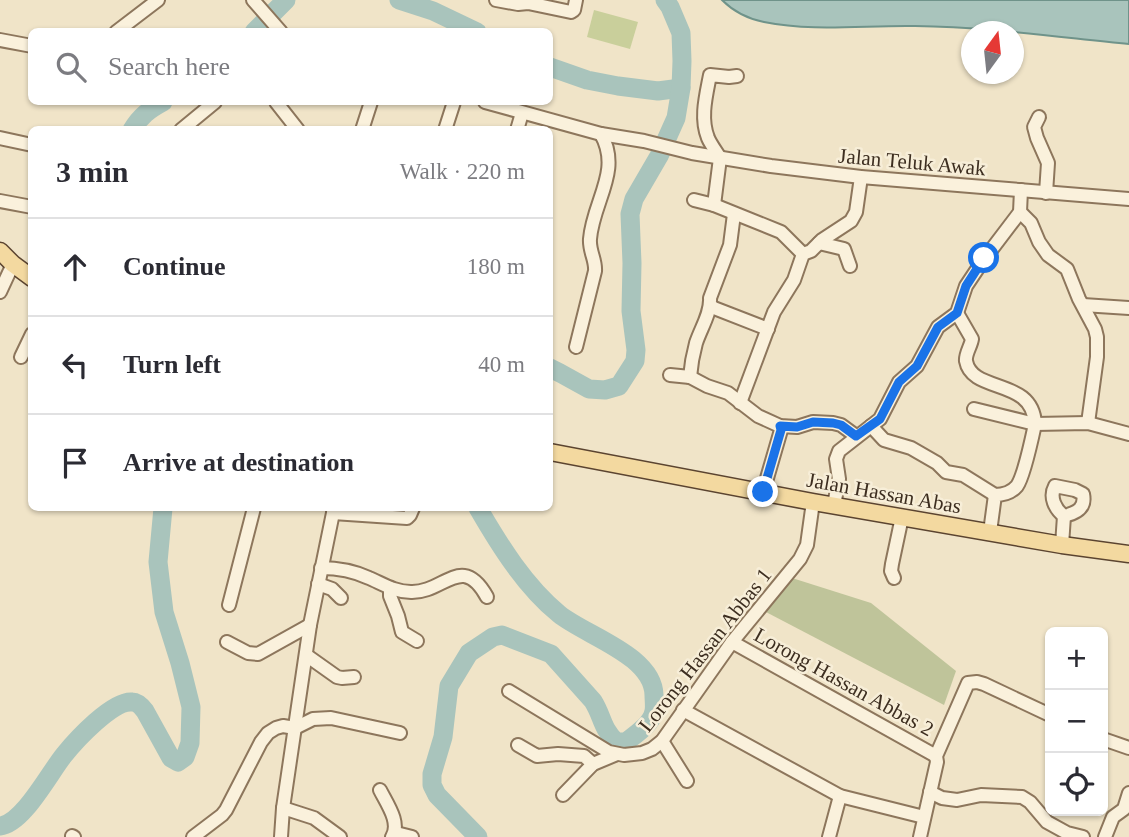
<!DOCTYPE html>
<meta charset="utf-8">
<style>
:root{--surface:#fff;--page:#f2f2f3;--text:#2b2b33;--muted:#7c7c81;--line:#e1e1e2}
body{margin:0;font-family:"Times New Roman",serif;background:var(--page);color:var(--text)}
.controls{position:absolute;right:21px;bottom:21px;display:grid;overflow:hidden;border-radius:10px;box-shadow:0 2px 5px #0004}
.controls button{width:63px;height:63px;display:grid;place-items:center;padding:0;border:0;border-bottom:2px solid var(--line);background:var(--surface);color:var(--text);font:35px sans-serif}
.compass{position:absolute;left:961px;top:21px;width:63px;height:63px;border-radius:50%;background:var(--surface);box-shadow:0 2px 5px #0004;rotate:15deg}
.stop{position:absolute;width:21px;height:21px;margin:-16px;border:5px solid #1a73e8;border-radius:50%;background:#fff}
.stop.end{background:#1a73e8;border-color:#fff;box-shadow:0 2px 7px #0008}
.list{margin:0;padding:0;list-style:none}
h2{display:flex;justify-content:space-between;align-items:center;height:91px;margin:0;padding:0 28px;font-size:30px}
h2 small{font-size:23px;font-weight:400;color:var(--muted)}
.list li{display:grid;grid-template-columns:46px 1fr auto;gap:21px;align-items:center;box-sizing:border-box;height:98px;padding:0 28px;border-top:2px solid var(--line)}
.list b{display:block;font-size:26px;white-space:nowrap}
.list em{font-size:23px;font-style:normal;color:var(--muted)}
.icon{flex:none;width:38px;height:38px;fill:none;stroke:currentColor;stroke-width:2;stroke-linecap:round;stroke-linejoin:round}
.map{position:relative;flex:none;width:1129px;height:837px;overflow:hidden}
.search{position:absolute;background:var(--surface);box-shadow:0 2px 5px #0004;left:28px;top:28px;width:525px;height:77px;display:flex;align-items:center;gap:18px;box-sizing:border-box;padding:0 24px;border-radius:10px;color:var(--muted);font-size:26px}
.panel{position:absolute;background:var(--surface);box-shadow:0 2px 5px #0004;left:28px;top:126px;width:525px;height:385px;border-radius:10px}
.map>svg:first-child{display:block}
</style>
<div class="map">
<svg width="1129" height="837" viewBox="0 0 1129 837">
<rect width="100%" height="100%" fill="#f0e4c8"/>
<path fill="#c9cf9b" d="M594 10 638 22 630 49 587 37Z"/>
<path fill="#bfc49a" d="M792 578 871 603 956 671 944 705 764 611Z"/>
<path fill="#a9c4bc" stroke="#6f938a" stroke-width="2" d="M722 0H1129V44C1058 37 987 27 915 26 865 25 813 32 764 22 749 19 733 11 722 0Z"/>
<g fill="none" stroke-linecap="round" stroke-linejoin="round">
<g stroke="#a9c4bc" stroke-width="19">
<path d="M399 0 433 11 477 32"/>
<path d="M254 32 286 0"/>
<path d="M550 67 587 80 618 86 658 91 681 88"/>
<path d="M132 130C140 116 150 109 163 102"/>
<path d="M550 368 560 373 589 389 605 390 619 386 635 361 636 350 631 311 632 263 630 214 634 199 659 156 676 118 681 88 682 61 681 33 670 7 665 0"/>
<path d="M0 826C23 824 50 772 64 755 76 740 113 700 132 702 138 702 142 707 145 711L171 758 178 762 185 757 190 743 191 707 180 663 164 612 158 562 163 508"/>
<path d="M478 837 437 795 432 785V774L443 737 449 686 469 653 493 637 502 635 551 654 593 701C603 717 601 727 616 742H626C636 734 652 724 654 711 655 706 654 700 654 695 653 655 586 636 559 614 525 586 500 546 478 508"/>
</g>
<defs>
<g id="minor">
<path d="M253 0 281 32"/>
<path d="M496 0 518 4 528 3 571 12 574 10 576 0"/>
<path d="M116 32 158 0"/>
<path d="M0 40 32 46"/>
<path d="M276 102 298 130"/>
<path d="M485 102 601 134 644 141 692 153 771 166 861 177 1129 199"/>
<path d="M1039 117 1034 127 1037 138 1048 163 1046 193"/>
<path d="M181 130 215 102"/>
<path d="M362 130 371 102"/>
<path d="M445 130 454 102"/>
<path d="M517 130 522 113"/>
<path d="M0 138 32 145"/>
<path d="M694 200 714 205 781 232 803 254"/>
<path d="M0 201 32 207"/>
<path d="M714 205 720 158C716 151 711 145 708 138 700 118 706 96 710 75L729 77 737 76"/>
<path d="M1020 212 1031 223 1039 242 1048 255 1067 269 1079 299 1095 329 1097 337V357L1088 423"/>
<path d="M819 243 844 249 850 266"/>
<path d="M0 292 13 264"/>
<path d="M1083 305 1129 308"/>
<path d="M711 306 714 308 768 329"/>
<path d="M957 313 972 339C971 346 965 354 966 361 972 394 1033 377 1035 424 1032 438 1024 476 1017 486 1011 493 1003 495 995 495L990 532"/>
<path d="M576 347 595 271C596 260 589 251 590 239 593 201 622 171 601 134"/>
<path d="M21 357 32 334"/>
<path d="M670 375 690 377 707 386 728 393 758 416 780 426 797 427 813 422 833 423 841 425 856 436"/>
<path d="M690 377C691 365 693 354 696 343 701 328 711 313 710 298L730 245 734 214"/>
<path d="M740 403 774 312 794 280 803 254 811 251 822 240 851 221 856 212 861 177"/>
<path d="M974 409 1035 424 1088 423 1129 434"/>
<path d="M871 426 884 440 911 448 937 463 946 472 963 475 995 495"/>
<path d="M1055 486 1075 490 1083 494C1086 508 1077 513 1064 516 1055 509 1049 497 1055 486Z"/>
<path d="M763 492 781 430 780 426"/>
<path d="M834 505 839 479 836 459 839 451 880 419 899 382 917 366 938 327 957 313 966 286 982 262 1020 212 1021 190"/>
<path d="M333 513 407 518 410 515 413 508"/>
<path d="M1062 545 1064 516"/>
<path d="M321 568C337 568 354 571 369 578 383 584 395 592 411 592 444 593 462 552 487 597"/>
<path d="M894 578 891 571 892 564 902 517"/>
<path d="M318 584 332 589 341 598"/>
<path d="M390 588V596L398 616 402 632 417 641"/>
<path d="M229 605 254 508"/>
<path d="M227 642 248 653 258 654 310 625"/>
<path d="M732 642 936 756"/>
<path d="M306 655 337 677 342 678 354 677"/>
<path d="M509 691 609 752 624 755 642 753 652 749 662 741 732 642 800 559 807 545 813 502"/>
<path d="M683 710 840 796 924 817"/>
<path d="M1103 739 1129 748"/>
<path d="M662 741 687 781"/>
<path d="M518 745 537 756 558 754 584 756 593 764"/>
<path d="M380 790C387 804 401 823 392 837"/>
<path d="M930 792 942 798 957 800 981 795 1022 797 1030 802 1047 822 1067 833 1083 837"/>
<path d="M563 795 593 764 617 754"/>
<path d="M283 808 314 818 340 837"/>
<path d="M396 833 412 837"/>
<path d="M72 836 74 837"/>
<path d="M193 837 222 815 226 810 261 742 268 733 276 728 283 726 295 728 313 719 331 718 400 733"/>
<path d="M281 837 283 808 310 625 334 508"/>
<path d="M829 837 840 796"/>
<path d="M920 837 937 762 936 756 968 683 977 682 984 684 1050 715"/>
<path d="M1105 837 1113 817 1124 809 1129 793"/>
</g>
<g id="major">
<path d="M0 251 13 264 32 278"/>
<path d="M550 452 813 502 1062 545 1129 554"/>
</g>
</defs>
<use href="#minor" stroke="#8d765c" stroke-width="16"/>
<use href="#major" stroke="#5b4430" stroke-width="19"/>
<use href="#minor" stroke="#faf1dc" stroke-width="12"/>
<use href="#major" stroke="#f3d9a0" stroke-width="16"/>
</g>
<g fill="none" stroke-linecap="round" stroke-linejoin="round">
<path stroke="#1a73e8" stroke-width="9" d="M763 492 781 430 780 426 797 427 813 422 833 423 841 425 856 436 880 419 899 382 917 366 938 327 957 313 966 286 984 258"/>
</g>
<g text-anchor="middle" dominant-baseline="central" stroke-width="5" stroke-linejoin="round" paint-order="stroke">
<g font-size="21" fill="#3d2e20" stroke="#f7eed8">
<text transform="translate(912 162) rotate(5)">Jalan Teluk Awak</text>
<text transform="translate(884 493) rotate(10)">Jalan Hassan Abas</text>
<text transform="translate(705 650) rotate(-52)">Lorong Hassan Abbas 1</text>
<text transform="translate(844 682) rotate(29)">Lorong Hassan Abbas 2</text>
</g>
</g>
</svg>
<div class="controls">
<button>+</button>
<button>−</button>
<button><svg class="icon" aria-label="locate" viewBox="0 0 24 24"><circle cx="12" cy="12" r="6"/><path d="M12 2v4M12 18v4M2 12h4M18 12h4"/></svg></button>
</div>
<svg class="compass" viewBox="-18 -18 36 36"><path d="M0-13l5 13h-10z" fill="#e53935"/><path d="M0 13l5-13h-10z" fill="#7c7c81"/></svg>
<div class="stop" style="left:984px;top:258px"></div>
<div class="stop end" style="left:763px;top:492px"></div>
<div class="search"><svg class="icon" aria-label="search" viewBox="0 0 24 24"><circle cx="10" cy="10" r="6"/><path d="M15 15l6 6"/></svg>Search here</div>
<section class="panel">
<h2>3 min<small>Walk · 220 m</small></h2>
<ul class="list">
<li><svg class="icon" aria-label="ahead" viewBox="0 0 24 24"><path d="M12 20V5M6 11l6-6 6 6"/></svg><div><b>Continue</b></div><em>180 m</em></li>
<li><svg class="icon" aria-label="left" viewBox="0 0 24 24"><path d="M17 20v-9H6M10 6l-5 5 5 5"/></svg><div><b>Turn left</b></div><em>40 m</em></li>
<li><svg class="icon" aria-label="arrive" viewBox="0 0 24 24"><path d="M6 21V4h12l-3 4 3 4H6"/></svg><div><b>Arrive at destination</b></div></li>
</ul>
</section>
</div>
